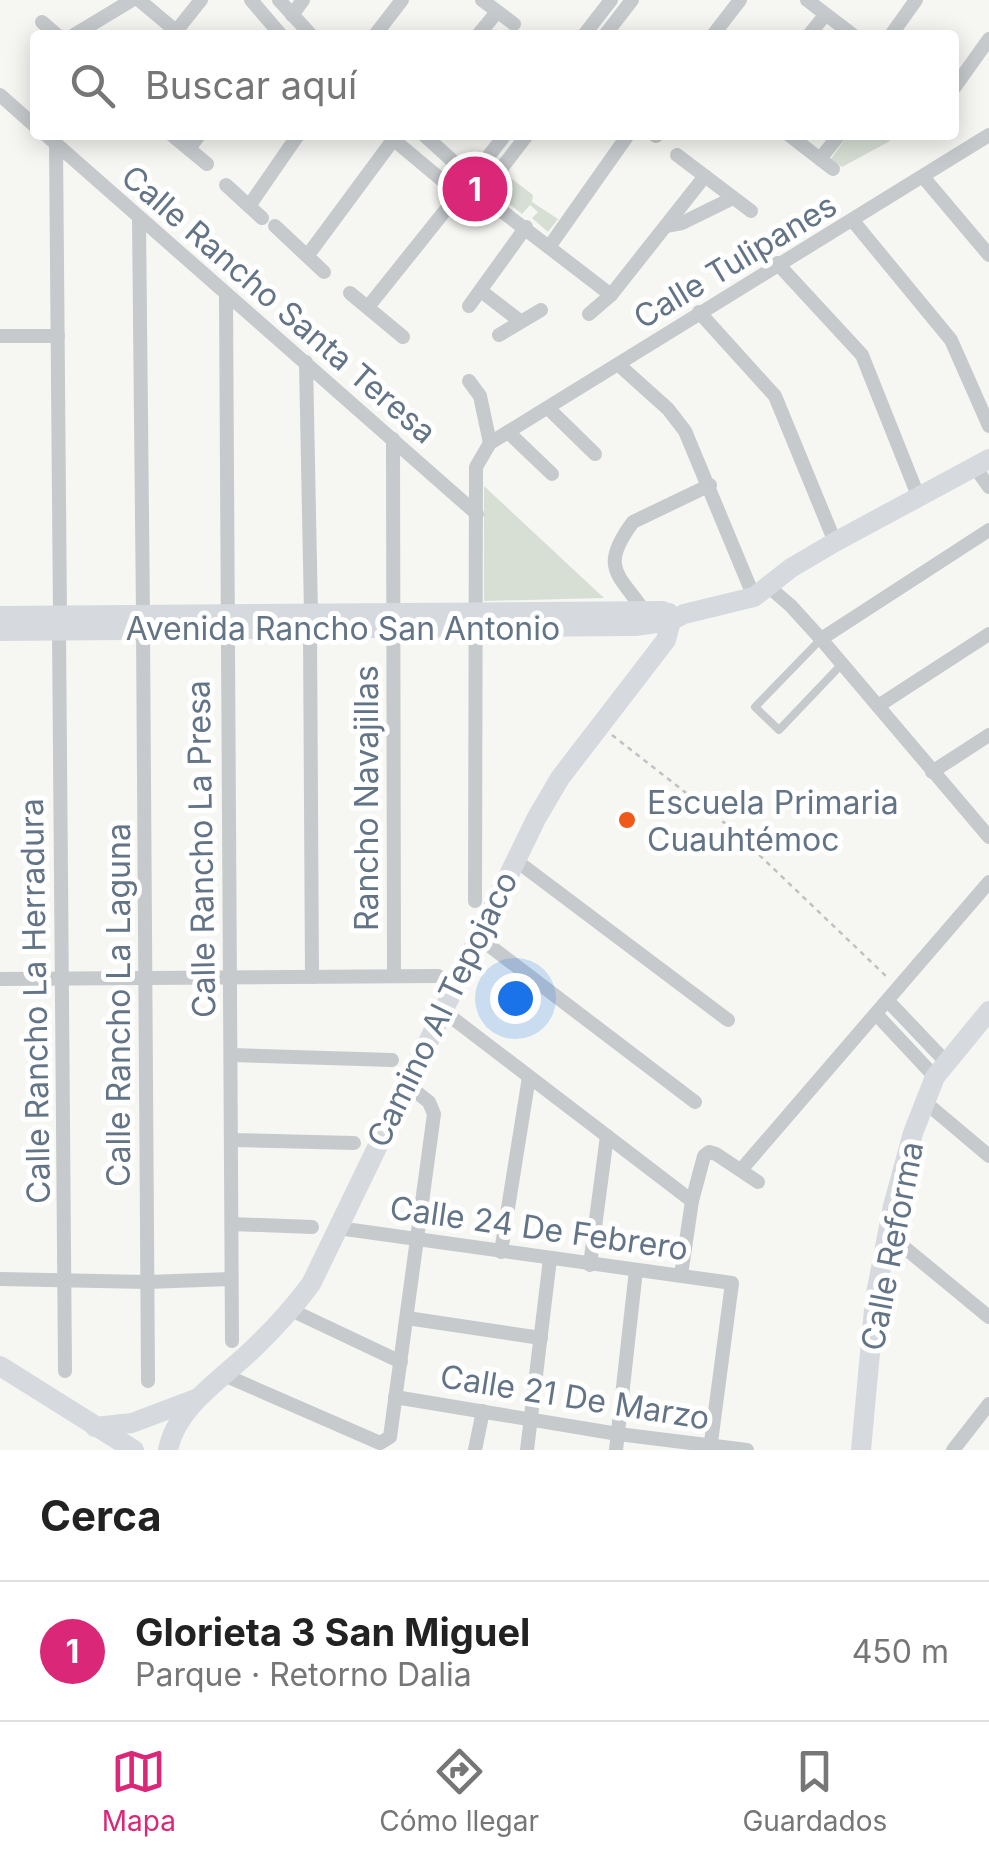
<!DOCTYPE html>
<html lang="es">
<meta charset="utf-8">
<style>
:root{--surface:#fff;--page:#f6f6f6;--text:#222;--muted:#767676;--line:#e0e0e0;--accent:#db2777}
body{margin:0;font-family:Inter,sans-serif;background:var(--page);color:var(--text)}
.you{position:absolute;left:515px;top:998px;width:35px;height:35px;margin:-25px;border:8px solid #fff;border-radius:50%;background:#1a73e8;box-shadow:0 0 0 15px #1a73e833}
.badge{display:grid;place-items:center;width:65px;height:65px;border-radius:50%;background:var(--accent);color:#fff;font-size:32px;font-weight:700}
.pin{position:absolute;translate:-50% -50%;border:5px solid #fff;box-shadow:0 2px 10px #0006}
.list{margin:0;padding:0;list-style:none}
h2{display:flex;justify-content:space-between;align-items:center;height:130px;margin:0;padding:0 40px;font-size:42px}
h2 small{font-size:32px;font-weight:400;color:var(--muted)}
.list li{display:grid;grid-template-columns:65px 1fr auto;gap:30px;align-items:center;box-sizing:border-box;height:140px;padding:0 40px;border-top:2px solid var(--line)}
.list b{display:block;font-size:38px;white-space:nowrap}
.list p{margin:0;font-size:32px;white-space:nowrap;color:var(--muted)}
.list em{font-size:32px;font-style:normal;color:var(--muted)}
.icon{flex:none;width:55px;height:55px;fill:none;stroke:currentColor;stroke-width:2;stroke-linecap:round;stroke-linejoin:round}
.map{position:relative;flex:none;width:989px;height:1450px;overflow:hidden}
.search{position:absolute;background:var(--surface);box-shadow:0 5px 25px #0003;left:30px;right:30px;top:30px;height:110px;display:flex;align-items:center;gap:25px;box-sizing:border-box;padding:0 35px;border-radius:10px;color:var(--muted);font-size:38px}
.sheet{height:270px;background:var(--surface)}
nav{display:flex;justify-content:space-around;align-items:center;box-sizing:border-box;height:140px;border-top:2px solid var(--line);background:var(--surface);font-size:28px;color:var(--muted)}
nav a{display:grid;justify-items:center;gap:5px}
nav .on{color:var(--accent)}
.map>svg:first-child{display:block}
</style>
<div class="map">
<svg width="989" height="1450" viewBox="0 0 989 1450">
<rect width="100%" height="100%" fill="#f6f7f3"/>
<g fill="#d7dfd4">
<path d="M848 135H882L890 141 842 167 831 159Z"/>
<path d="M508 176 533 195 532 202 558 219 548 232 532 218 538 212 530 205 522 214 504 200Z"/>
<path d="M484 486 604 598 484 601Z"/>
</g>
<g fill="none" stroke-linecap="round" stroke-linejoin="round">
<path stroke="#bfc1c4" stroke-width="2.5" stroke-dasharray="5 5" stroke-linecap="butt" d="M612 735 731 828 887 977"/>
<path stroke="#c6cacd" stroke-width="8" d="M821 639 755 707 779 730 841 665"/>
<g stroke="#c6cacd" stroke-width="14">
<path d="M139 0 176 31"/>
<path d="M251 0 281 35"/>
<path d="M279 0 311 35"/>
<path d="M482 0 514 24"/>
<path d="M807 0 853 35"/>
<path d="M292 15 303 0"/>
<path d="M42 22 57 35"/>
<path d="M74 35 132 0"/>
<path d="M173 35 201 0"/>
<path d="M375 35 402 0"/>
<path d="M478 35 497 12"/>
<path d="M584 35 611 0"/>
<path d="M605 35 632 0"/>
<path d="M713 35 740 0"/>
<path d="M809 35 825 15"/>
<path d="M891 35 916 0"/>
<path d="M954 88 989 39"/>
<path d="M0 95 35 126"/>
<path d="M46 135 477 514"/>
<path d="M172 135 207 164"/>
<path d="M388 135 455 191"/>
<path d="M424 135 467 174"/>
<path d="M655 135 656 136"/>
<path d="M789 135 833 169"/>
<path d="M56 145 60 616"/>
<path d="M189 149 199 135"/>
<path d="M677 155 751 211"/>
<path d="M820 159 839 135"/>
<path d="M476 172 505 135"/>
<circle cx="474" cy="191" r="19"/>
<path d="M924 178 989 255"/>
<path d="M491 182 527 135"/>
<path d="M226 185 262 218"/>
<path d="M490 202 611 295 589 314"/>
<path d="M249 206 298 135"/>
<path d="M139 218 143 615"/>
<path d="M853 221 951 340 989 426"/>
<path d="M275 226 324 272"/>
<path d="M666 226 682 223 733 198"/>
<path d="M549 247 628 135"/>
<path d="M308 255 393 140"/>
<path d="M777 263 862 355 919 498"/>
<path d="M481 291 520 321"/>
<path d="M350 293 403 337"/>
<path d="M611 295 705 176"/>
<path d="M226 296 232 1341"/>
<path d="M469 306 526 227"/>
<path d="M368 307 456 197"/>
<path d="M699 312 775 396 835 542"/>
<path d="M499 335 541 310"/>
<path d="M0 336H58"/>
<path d="M306 362 311 613"/>
<path d="M619 365 668 409 685 431 754 597"/>
<path d="M469 381 480 396 490 443"/>
<path d="M548 408 595 454"/>
<path d="M508 432 552 474"/>
<path d="M393 439 394 976"/>
<path d="M975 467 989 487"/>
<path d="M769 587 791 606 821 639 989 837"/>
<path d="M646 614C621 575 597 570 633 522L710 485"/>
<path d="M143 629 148 1381"/>
<path d="M59 630 65 1371"/>
<path d="M310 630 312 977"/>
<path d="M821 639 989 530"/>
<path d="M878 706 989 634"/>
<path d="M932 772 989 735"/>
<path d="M514 859 728 1020"/>
<path d="M475 901 476 467 490 443 989 135"/>
<path d="M478 937 695 1102"/>
<path d="M0 979 438 976"/>
<path d="M888 1001 946 1062"/>
<path d="M442 1010 692 1201"/>
<path d="M877 1015 935 1077"/>
<path d="M232 1055 392 1060"/>
<path d="M925 1102 989 1156"/>
<path d="M232 1140 354 1143"/>
<path d="M741 1170 989 882"/>
<path d="M232 1224 312 1227"/>
<path d="M338 1228 732 1283 710 1450"/>
<path d="M888 1234 989 1317"/>
<path d="M501 1252 529 1077"/>
<path d="M590 1265 607 1136"/>
<path d="M681 1275 692 1201 704 1156 709 1152 716 1154 758 1182"/>
<path d="M0 1279 147 1282 231 1279"/>
<path d="M291 1310 401 1362"/>
<path d="M407 1318 541 1338"/>
<path d="M224 1375 380 1443 390 1437 434 1114 429 1102 406 1084"/>
<path d="M395 1397 618 1434 747 1450"/>
<path d="M475 1450 483 1411"/>
<path d="M527 1450 550 1259"/>
<path d="M616 1450 636 1270"/>
<path d="M953 1450 989 1404"/>
</g>
<g stroke="#d6dadf" stroke-width="20">
<path d="M0 616 663 611"/>
<path d="M0 631 635 626 671 621 684 614 754 597 791 568 835 542 989 459"/>
<path d="M0 1366 134 1450"/>
<path d="M95 1427 132 1423 198 1398"/>
<path d="M168 1450C176 1407 223 1378 253 1349 274 1329 293 1308 311 1284L536 819 560 778 666 640 671 621 669 613"/>
<path d="M861 1450 875 1299 893 1206 913 1133 935 1077 989 1011"/>
</g>
</g>
<circle fill="#ef5a1a" stroke="#fff" stroke-width="4" cx="627" cy="820" r="10"/>
<g text-anchor="middle" dominant-baseline="central" stroke-width="10" stroke-linejoin="round" paint-order="stroke">
<g font-size="32" fill="#637486" stroke="#fff">
<text transform="translate(735 261) rotate(-31)">Calle Tulipanes</text>
<text transform="translate(279 304) rotate(41)">Calle Rancho Santa Teresa</text>
<text x="343" y="628">Avenida Rancho San Antonio</text>
<text transform="translate(366 798) rotate(-90)">Rancho Navajillas</text>
<text transform="translate(201 849) rotate(-91)">Calle Rancho La Presa</text>
<text transform="translate(35 1001) rotate(-91)">Calle Rancho La Herradura</text>
<text transform="translate(118 1005) rotate(-90)">Calle Rancho La Laguna</text>
<text transform="translate(442 1009) rotate(-64)">Camino Al Tepojaco</text>
<text transform="translate(539 1228) rotate(8)">Calle 24 De Febrero</text>
<text transform="translate(892 1246) rotate(-79)">Calle Reforma</text>
<text transform="translate(575 1397) rotate(9)">Calle 21 De Marzo</text>
</g>
<g font-size="32" fill="#637486" stroke="#fff" text-anchor="start">
<text x="647" y="802">Escuela Primaria<tspan x="647" dy="37">Cuauhtémoc</tspan></text>
</g>
</g>
</svg>
<div class="you"></div>
<div class="pin badge" style="left:475px;top:189px">1</div>
<div class="search"><svg class="icon" aria-label="search" viewBox="0 0 24 24"><circle cx="10" cy="10" r="6"/><path d="M15 15l6 6"/></svg>Buscar aquí</div>
</div>
<section class="sheet">
<h2>Cerca<small></small></h2>
<ul class="list">
<li><span class="badge">1</span><div><b>Glorieta 3 San Miguel</b><p>Parque · Retorno Dalia</p></div><em>450 m</em></li>
</ul>
</section>
<nav>
<a class="on"><svg class="icon" aria-label="map" viewBox="0 0 24 24"><path d="M3 6l6-2 6 2 6-2v14l-6 2-6-2-6 2zM9 4v14M15 6v14"/></svg>Mapa</a>
<a><svg class="icon" aria-label="directions" viewBox="0 0 24 24"><path d="M12 3l9 9-9 9-9-9zM9 14v-3h6M13 9l2 2-2 2"/></svg>Cómo llegar</a>
<a><svg class="icon" aria-label="saved" viewBox="0 0 24 24"><path d="M7 4h10v16l-5-4-5 4z"/></svg>Guardados</a>
</nav>
